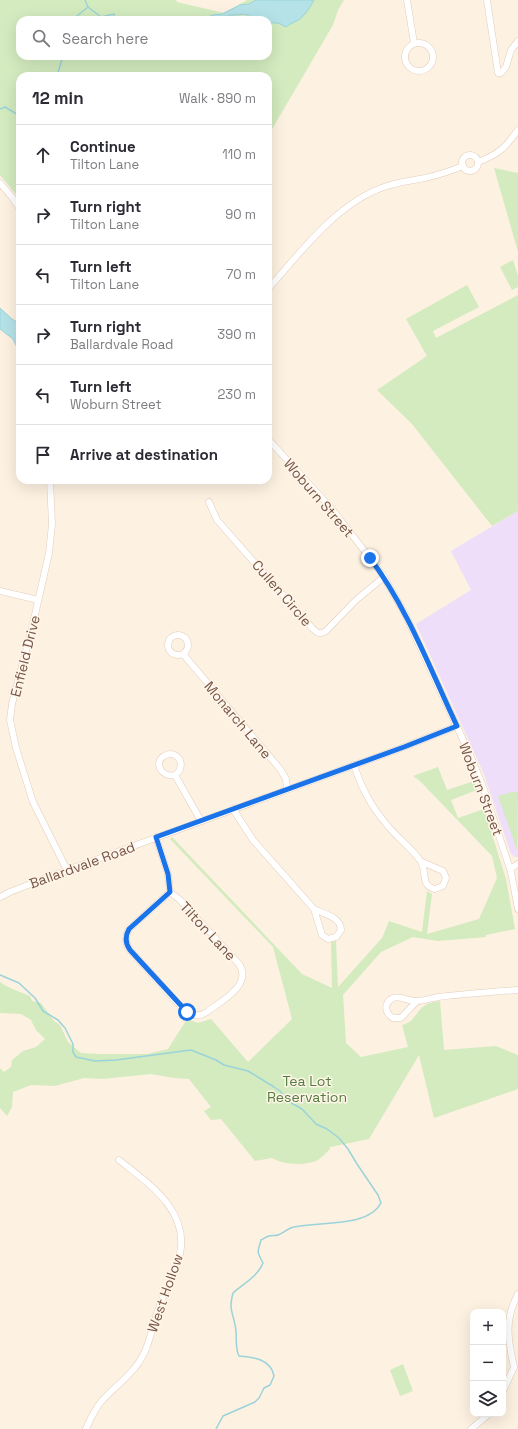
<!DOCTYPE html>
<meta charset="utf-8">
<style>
:root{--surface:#fff;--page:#f7f7f7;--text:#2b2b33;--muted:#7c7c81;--line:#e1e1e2}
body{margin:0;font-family:"Space Grotesk",sans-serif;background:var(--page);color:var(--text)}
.controls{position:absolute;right:12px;bottom:12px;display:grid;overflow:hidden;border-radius:8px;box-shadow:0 4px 16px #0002}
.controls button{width:36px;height:36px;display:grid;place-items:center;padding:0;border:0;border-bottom:1px solid var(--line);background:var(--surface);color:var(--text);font:20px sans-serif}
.stop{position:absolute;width:12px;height:12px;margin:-9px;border:3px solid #1a73e8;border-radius:50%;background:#fff}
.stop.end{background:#1a73e8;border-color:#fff;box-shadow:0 1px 4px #0008}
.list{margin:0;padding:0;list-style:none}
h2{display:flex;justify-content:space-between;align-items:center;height:52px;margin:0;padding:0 16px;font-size:17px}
h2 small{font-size:13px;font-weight:400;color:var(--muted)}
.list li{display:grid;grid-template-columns:26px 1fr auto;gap:12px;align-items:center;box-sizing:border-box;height:60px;padding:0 16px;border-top:1px solid var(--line)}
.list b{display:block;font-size:15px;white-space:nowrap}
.list p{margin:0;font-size:13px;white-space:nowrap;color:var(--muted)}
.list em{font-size:13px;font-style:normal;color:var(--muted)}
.icon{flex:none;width:22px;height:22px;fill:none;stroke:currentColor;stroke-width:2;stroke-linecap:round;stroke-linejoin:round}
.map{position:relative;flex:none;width:518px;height:1429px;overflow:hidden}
.search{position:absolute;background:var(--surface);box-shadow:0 4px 16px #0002;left:16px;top:16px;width:256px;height:44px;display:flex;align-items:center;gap:10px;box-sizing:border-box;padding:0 14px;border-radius:12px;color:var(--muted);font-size:15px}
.panel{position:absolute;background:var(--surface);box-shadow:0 4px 16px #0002;left:16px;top:72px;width:256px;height:412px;border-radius:12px}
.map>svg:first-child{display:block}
</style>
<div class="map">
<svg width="518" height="1429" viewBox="0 0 518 1429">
<rect width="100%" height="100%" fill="#fdf1e1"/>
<path fill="#eedef9" d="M518 511V857H515L511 854 483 772 416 624 471 590 451 551Z"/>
<g fill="#d3ebbf" fill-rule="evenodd">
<path d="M0 0H176L177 2 224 13 247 0H344L338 10 333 25 268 136V76H20V197L19 198 0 175ZM20 20H268V56H20Z"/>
<path d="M494 168 518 173V252Z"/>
<path d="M513 260 518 276V287L512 290 500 267Z"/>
<path d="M467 285 479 307 433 331 436 338 518 295V511L492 526 412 424 377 390 427 356 406 319Z"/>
<path d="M438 767 447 790 474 781 477 790 451 800 458 818 484 809 506 879 515 929 486 935V937L438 941 413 937 381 952 343 995 346 1043 361 1057 408 1047 402 1025C421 1020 413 1004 440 1001L444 1050 496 1046 518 1055V1089L434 1118 419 1055 369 1139 330 1147V1149C326 1153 322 1157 318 1160 306 1166 283 1165 272 1158L255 1161 221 1119 211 1120 204 1111 211 1107 189 1079 174 1078 151 1074 102 1079 84 1078 55 1086 31 1085 13 1092 12 1107 7 1116 0 1108V1068L4 1072 11 1067 12 1060 23 1051 36 1047 45 1039 36 1030 31 1020 21 1014 0 1013V982C8 988 21 992 30 996L32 1001 41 1003 54 1021 60 1025 68 1042 81 1053 99 1054H147L168 1049 187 1019 198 1023 211 1019 248 1062 292 1019 273 947 170 839 172 837 302 974 332 988 331 942 336 941 338 987 382 938 389 921 422 932 427 891 432 894 427 934 479 919 497 878 492 856 420 781 413 776Z"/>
<path d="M512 792H518L517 850 498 796Z"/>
<path d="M403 1364 413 1391 400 1396 390 1370Z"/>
</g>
<g fill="#b5e2e7" stroke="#9bd3da">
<path d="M256 0H314C311 6 306 14 300 19 296 22 290 23 286 27L278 23H269L268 20H246L249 17 248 15C242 13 236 16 229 15L227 17V20H193L203 19 213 15 222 14 240 5 249 4Z"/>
<path d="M0 308 12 319 20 324V353L13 339 0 329Z"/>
</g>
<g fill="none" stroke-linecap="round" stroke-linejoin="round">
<g stroke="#9bd3da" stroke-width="1.5">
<path d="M85 0 88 7 101 17 114 14V20"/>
<path d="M62 20H67"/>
<path d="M72 20 88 7"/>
<path d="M57 76 63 56"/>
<path d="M0 109 5 107 20 116"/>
<path d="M0 975 19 983 35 998 43 1011 58 1020 65 1028 73 1044V1052L76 1057 95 1061 116 1060 191 1050 216 1060 224 1065 248 1071 274 1087 280 1091 288 1101 302 1109 316 1124 327 1129 339 1138 348 1149 357 1164 378 1195 381 1203C368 1228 318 1221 294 1227 288 1228 284 1233 278 1235 275 1236 272 1235 269 1236 266 1237 263 1239 261 1240 257 1254 257 1251 263 1263 258 1276 243 1284 233 1293 232 1297 231 1302 231 1306 231 1312 234 1318 235 1325 238 1334 234 1347 239 1356 253 1357 271 1359 274 1376L270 1385 264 1388 259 1398 255 1402 223 1416 216 1429"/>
</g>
<defs>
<g id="minor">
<path d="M407 0 414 43"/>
<path d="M487 0 498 73H501L506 67 511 50 518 41"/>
<circle cx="419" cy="57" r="14"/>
<circle cx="470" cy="163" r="8"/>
<path d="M478 162C499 154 505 148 518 130"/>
<path d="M0 183 12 197 20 209"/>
<path d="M268 289C300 253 337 203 384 187 397 182 411 181 425 178 438 175 451 171 463 166"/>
<path d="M268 439 331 508 370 558 384 577 405 614 471 757 483 787 511 872 518 909"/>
<path d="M50 480 52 524 49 553 32 628 12 704 10 720 16 748 33 802 67 870"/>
<path d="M209 502 217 520 312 628C317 633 320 635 326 631L356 600 384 577"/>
<path d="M0 591 38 600"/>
<circle cx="178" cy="645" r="10"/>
<path d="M183 654 280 769 286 779 287 789"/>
<path d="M354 765C363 793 375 813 396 835 404 843 415 852 421 862 427 871 420 886 435 889L443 886 446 878 443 871 422 862"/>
<path d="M175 775C188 766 177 748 164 756 153 763 162 778 175 775L201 821"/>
<path d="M233 809 253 840 314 909 322 935 328 939 336 937 341 930C341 917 324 914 314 909"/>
<path d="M156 837 168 874 170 892 180 900 239 964C253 985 221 1001 207 1012 199 1017 191 1016 184 1010L130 950C125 943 125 936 129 929L170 892"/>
<path d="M510 869 518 864"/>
<path d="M0 897 10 892 46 878 404 747 457 726"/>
<path d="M417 1001 401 1018H393C385 1013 383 1003 393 998 400 995 409 1002 417 1001 424 1001 431 998 438 997 465 994 491 992 518 990"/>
<path d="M514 1367C508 1340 504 1320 518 1294"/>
<path d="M503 1391 514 1367"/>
<path d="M86 1429C90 1420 94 1410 101 1402 112 1389 127 1379 137 1365 150 1348 152 1325 160 1305 166 1289 176 1272 180 1254 189 1210 149 1184 119 1160"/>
<path d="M471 1429 489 1414"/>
</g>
</defs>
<use href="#minor" stroke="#e2cdbd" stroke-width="7"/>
<use href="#minor" stroke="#fff" stroke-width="6"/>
</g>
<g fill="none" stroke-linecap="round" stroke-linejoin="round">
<path stroke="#1a73e8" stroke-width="5" d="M187 1012 130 950C125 943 125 936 129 929L170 892 168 874 156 837 404 747 457 726C430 669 408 609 370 558"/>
</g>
<g text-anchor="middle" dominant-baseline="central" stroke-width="3" stroke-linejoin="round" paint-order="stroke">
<g font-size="14" fill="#765547" stroke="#fff5e9">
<text transform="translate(319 498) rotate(49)">Woburn Street</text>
<text transform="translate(282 593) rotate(49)">Cullen Circle</text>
<text transform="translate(25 656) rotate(-76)">Enfield Drive</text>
<text transform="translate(238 720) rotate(50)">Monarch Lane</text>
<text transform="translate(481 789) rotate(69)">Woburn Street</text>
<text transform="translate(82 865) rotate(-20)">Ballardvale Road</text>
<text transform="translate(208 931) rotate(47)">Tilton Lane</text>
<text transform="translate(165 1293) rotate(-71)">West Hollow</text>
</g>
<g font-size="14" fill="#547c3e" stroke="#fff5e9">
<text x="307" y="1081">Tea Lot<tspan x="307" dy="16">Reservation</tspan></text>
</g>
</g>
</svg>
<div class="controls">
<button>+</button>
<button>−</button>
<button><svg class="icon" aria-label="layers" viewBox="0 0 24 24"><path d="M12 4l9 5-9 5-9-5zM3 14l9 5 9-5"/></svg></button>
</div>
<div class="stop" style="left:187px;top:1012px"></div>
<div class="stop end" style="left:370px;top:558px"></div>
<div class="search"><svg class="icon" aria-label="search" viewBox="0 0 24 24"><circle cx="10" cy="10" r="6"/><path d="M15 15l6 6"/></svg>Search here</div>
<section class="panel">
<h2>12 min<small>Walk · 890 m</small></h2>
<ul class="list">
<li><svg class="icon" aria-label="ahead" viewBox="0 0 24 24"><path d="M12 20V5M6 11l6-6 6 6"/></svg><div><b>Continue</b><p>Tilton Lane</p></div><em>110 m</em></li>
<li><svg class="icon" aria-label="right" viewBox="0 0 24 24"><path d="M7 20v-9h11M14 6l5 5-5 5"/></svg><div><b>Turn right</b><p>Tilton Lane</p></div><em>90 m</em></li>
<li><svg class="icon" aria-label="left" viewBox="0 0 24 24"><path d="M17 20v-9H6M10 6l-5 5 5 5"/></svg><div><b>Turn left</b><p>Tilton Lane</p></div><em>70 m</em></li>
<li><svg class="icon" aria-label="right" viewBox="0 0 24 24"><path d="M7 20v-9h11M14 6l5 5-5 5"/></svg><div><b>Turn right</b><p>Ballardvale Road</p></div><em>390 m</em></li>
<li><svg class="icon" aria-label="left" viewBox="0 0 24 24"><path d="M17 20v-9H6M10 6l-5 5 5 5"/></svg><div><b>Turn left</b><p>Woburn Street</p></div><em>230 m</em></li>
<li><svg class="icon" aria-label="arrive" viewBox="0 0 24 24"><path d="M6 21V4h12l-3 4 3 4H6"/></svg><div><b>Arrive at destination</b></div></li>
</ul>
</section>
</div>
